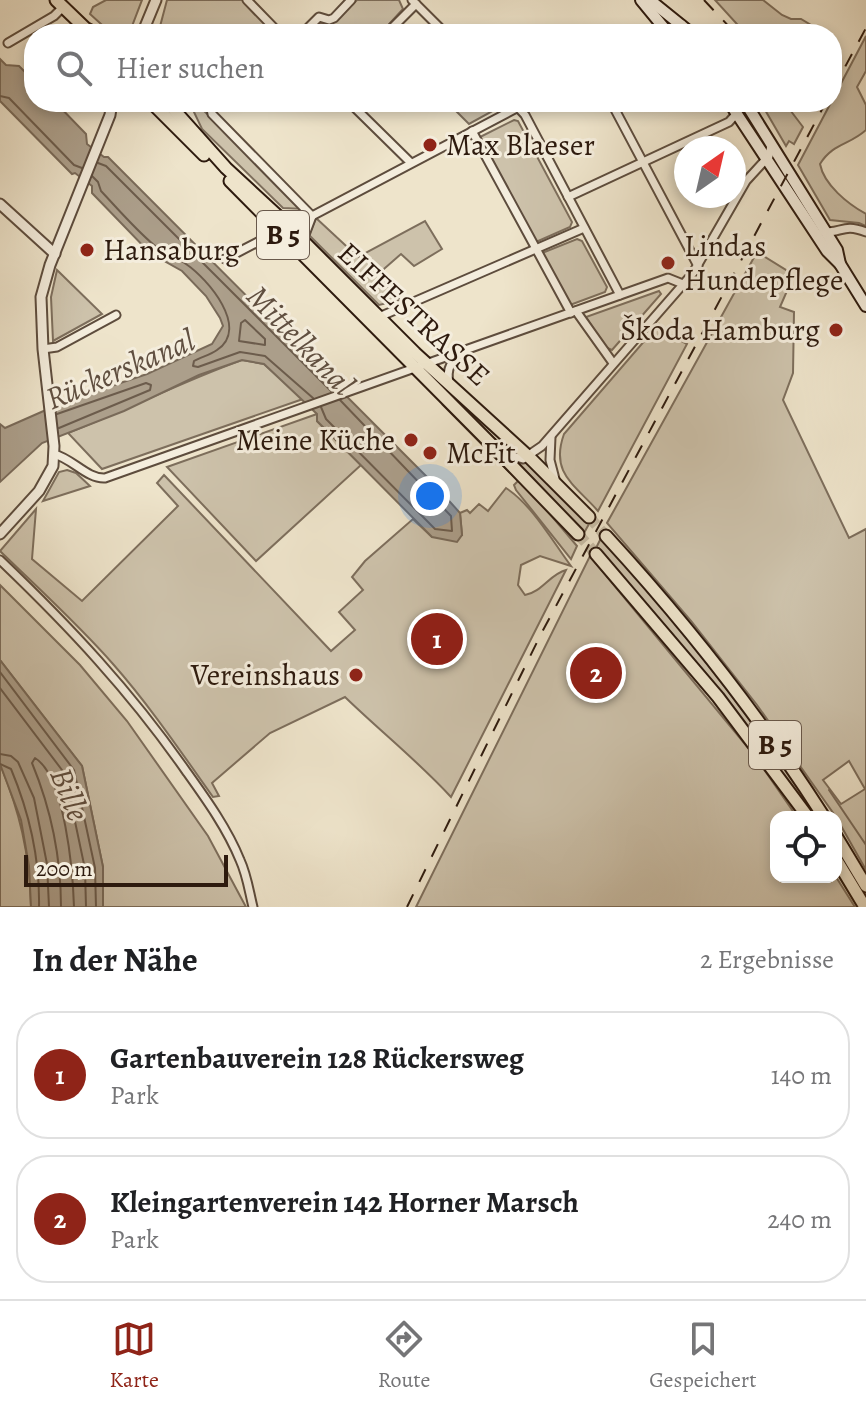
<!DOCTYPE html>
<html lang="de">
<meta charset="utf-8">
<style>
:root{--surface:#fff;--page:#f2f2f2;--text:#202124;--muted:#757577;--line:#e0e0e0;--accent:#8f2418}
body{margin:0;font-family:Alegreya,serif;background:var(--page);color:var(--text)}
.controls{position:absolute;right:24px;bottom:24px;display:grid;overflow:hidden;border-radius:16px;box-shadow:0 4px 12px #0003}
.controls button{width:72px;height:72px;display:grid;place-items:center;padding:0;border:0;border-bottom:2px solid var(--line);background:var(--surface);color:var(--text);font:40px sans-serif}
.compass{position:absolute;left:674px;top:136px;width:72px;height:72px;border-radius:50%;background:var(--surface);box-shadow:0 4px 12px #0003;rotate:34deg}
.scale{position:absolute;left:24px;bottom:20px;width:204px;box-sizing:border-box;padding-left:8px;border:4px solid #2d1a0e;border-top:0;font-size:22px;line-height:28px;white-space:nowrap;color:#2d1a0e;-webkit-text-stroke:6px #f4eddd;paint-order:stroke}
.you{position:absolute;left:430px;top:496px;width:28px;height:28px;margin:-20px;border:6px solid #fff;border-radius:50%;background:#1a73e8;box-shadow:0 0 0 12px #1a73e833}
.badge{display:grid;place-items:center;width:52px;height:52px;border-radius:50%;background:var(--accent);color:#fff;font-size:26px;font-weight:700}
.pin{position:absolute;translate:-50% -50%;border:4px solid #fff;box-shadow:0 2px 8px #0006}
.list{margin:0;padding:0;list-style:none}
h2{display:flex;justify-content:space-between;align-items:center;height:104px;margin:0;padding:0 32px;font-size:34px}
h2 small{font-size:26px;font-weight:400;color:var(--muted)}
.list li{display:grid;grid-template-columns:52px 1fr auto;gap:24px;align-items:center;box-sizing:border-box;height:128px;margin:0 16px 16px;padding:0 16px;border:2px solid var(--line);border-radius:32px}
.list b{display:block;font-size:30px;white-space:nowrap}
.list p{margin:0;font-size:26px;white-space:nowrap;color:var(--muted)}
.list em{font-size:26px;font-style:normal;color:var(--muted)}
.icon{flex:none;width:44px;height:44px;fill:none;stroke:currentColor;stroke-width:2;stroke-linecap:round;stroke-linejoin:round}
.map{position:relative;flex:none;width:866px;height:907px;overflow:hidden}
.search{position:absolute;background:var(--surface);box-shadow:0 4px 12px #0003;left:24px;right:24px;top:24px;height:88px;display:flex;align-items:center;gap:20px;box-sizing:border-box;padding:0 28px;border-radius:32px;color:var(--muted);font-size:30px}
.sheet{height:392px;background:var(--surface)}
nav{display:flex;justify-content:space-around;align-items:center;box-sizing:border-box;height:112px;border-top:2px solid var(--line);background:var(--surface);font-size:22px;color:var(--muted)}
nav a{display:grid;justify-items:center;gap:4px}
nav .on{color:var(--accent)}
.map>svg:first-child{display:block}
</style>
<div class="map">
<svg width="866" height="907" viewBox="0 0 866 907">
<rect width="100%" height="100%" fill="#eee4cb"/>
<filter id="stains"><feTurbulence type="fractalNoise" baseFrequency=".0025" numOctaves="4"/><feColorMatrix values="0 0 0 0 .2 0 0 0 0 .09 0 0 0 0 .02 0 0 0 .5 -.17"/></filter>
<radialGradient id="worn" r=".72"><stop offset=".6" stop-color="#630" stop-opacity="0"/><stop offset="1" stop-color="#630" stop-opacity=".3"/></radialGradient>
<g fill="#cdc2ab" stroke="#7d6e5c" stroke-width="2" fill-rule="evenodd">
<path d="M106 0H142L129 34H112L90 14 93 7Z"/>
<path d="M167 0H242L274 31 271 34H158Z"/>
<path d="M357 0H399L403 9 380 34H308L319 23 330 26Z"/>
<path d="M715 0H763L782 15 791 19H801L826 34H746Z"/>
<path d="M866 36V71L857 87 866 105V130C850 145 833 143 820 164 824 185 848 204 866 214V226L859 223 830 220 798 165Z"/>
<path d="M186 102H206L201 108 304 209 283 208 202 129 194 112Z"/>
<path d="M447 102H500V107L469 124Z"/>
<path d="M784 102 803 127 794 144 789 141 786 146 761 103Z"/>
<path d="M514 120 518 121 572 222 570 227 536 242 480 137Z"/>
<path d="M316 218 358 257 425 221 442 249 414 266 401 254 377 275 401 300 379 305 309 235Z"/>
<path d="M577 239 582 241 607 287 605 292 570 305 542 253Z"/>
<path d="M757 252 794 275 780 307 794 312 793 373 783 400 849 538 866 529V870L836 817 757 705 691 621 607 523ZM849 761 865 789 841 804 823 780Z"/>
<path d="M57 270 102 314 53 341 51 297Z"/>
<path d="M659 291 661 294 612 350 605 347 586 317Z"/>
<path d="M659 324 667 333 687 344 598 511C574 484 550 473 564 434Z"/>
<path d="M242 360 264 364 303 399 102 469 68 433C127 410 183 381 242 360Z"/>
<path d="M444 406 448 407 521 480 577 546 571 559 516 490 514 485 518 481Z"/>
<path d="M317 414V421L361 465 256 561 167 467Z"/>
<path d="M515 460 527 461 589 524 584 533Z"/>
<path d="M67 470 76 473 90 486 43 501 59 472Z"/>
<path d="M164 475 331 651 355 630 339 612 363 590 352 577 365 561 413 519 432 537 462 535 460 513 467 510 470 513 479 504 488 511 506 488C533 506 551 539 571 566L540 556 521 565 518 585 525 595C542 592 550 574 566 570L451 797C418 761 380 731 345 697L270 733 212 783 219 796 213 797C181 752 150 706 113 664 78 624 38 588 0 551L36 509 32 559 82 601 178 506 157 483Z"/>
<path d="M601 538C676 619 741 706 804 796L801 799 673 635 596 548Z"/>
<path d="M590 556 754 755 797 817H776V877H836L855 907H416Z"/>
<path d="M0 585 80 665 127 721 208 836 246 907H103V867L82 766 0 660Z"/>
<path d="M0 764C19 810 30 853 31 907H0Z"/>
</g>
<g fill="#ac9f8b" stroke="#796a59" stroke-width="2">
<path d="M0 59 6 65 19 66 34 81V102H55L86 134 87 144 104 157H108L433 483 460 513 462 535 457 542 432 537 317 421V414L264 364 242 360 199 375 124 411 42 443 0 482V424L5 428 64 402 147 374 212 344 223 326 220 318 206 296 182 271 150 253 92 193V186L75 173 72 174 0 101Z"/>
<path d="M0 660 82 766 103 867V907H31L29 866 21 820 0 764Z"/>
</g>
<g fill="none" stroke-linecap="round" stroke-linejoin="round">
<g stroke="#6c5c4c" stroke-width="2">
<path d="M0 96 9 98 74 165 82 168"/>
<path d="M98 163 106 166 332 392"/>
<path d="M92 176 98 182 101 191C118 209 135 229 154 245 163 253 176 256 186 264 208 279 250 328 217 350 210 355 201 357 194 361L193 366 198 367 240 352 265 356 313 398"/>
<path d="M245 320 265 339V345L239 341 241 323Z"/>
<path d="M321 407 326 419 435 529 452 531 451 516 340 400"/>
<path d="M57 414 146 383 151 385 150 390 59 428"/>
<path d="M0 672 74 770 95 868 96 907"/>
<path d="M0 688 65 774 85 869 86 907"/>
<path d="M0 754 11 756 18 762 34 798 47 864 49 907"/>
<path d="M0 764 11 769C29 812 40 859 39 907"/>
<path d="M61 907C61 856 51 809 32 763L35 758C65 776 73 873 74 907"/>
</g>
<path stroke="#796a59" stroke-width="2" d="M829 790 866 845"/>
<g stroke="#c7bca5" stroke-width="11" stroke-dasharray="11 5.5" stroke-linecap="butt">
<path d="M589 517 606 536"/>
<path d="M578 534 596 554"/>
</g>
<defs>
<g id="minor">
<path d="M247 0 280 34"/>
<path d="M412 0 446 34"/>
<path d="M302 34 319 17 329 20 334 18 351 0"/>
<path d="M386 34 416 4"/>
<path d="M656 34 682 24"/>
<path d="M8 43 54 16 63 7"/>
<path d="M213 102 211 109 212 114 312 216"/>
<path d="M349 102 410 162"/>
<path d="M513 102 525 115 620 295"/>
<path d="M611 102 698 266"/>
<path d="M472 131 571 313"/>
<path d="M568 197 729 122 737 113"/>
<path d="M279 217 312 216 528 102"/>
<path d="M823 231C841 235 842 222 866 232"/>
<path d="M303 240 312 216"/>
<path d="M225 259 279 231"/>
<path d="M576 311 613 363"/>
<path d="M379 317 584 228"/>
<path d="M43 349 57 347 116 315"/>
<path d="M449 383C446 368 451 362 462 353"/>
<path d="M551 437 550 460 555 479"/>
<path d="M503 453 523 459 542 446 693 273 746 181 769 156 771 145"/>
<path d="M54 454C73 459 87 479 105 478L668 278 683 284"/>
<path d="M0 560C70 627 130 691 186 771 206 799 227 828 240 860 247 875 249 891 253 907"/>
</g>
<g id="tertiary">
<path d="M142 34 156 0"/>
<path d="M0 204 55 254"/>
<path d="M0 534 39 491 53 466 54 446 43 349 41 297 50 265 110 115 112 102"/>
</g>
<g id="secondary">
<path d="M641 0 669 34"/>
<path d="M650 0 692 34"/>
<path d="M729 102 827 251 840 264 866 306"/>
<path d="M745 102 837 250 840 264"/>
</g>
<g id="primary">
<path d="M56 0 85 28 96 34"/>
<path d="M151 102 204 155"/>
<path d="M167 102 226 168 279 217 415 353 529 457"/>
<path d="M230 181 492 445"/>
</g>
<g id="trunk">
<path d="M492 445 578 534"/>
<path d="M529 457 589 517"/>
<path d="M606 536C686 623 760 717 824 817"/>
<path d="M596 554 718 697 808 817"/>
<path d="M836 836 866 886"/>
<path d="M836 859 865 907"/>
</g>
</defs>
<use href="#minor" stroke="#5d4c3d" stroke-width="11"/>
<use href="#tertiary" stroke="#5d4c3d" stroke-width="13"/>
<use href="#secondary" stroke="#2d1a0e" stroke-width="14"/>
<use href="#primary" stroke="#2d1a0e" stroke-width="15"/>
<use href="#trunk" stroke="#2d1a0e" stroke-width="15"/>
<use href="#minor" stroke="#f4eddd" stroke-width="7"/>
<use href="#tertiary" stroke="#f4eddd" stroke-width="9"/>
<use href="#secondary" stroke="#f4eddd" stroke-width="10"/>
<use href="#primary" stroke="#eee4cb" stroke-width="11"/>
<use href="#trunk" stroke="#eee4cb" stroke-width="11"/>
<g stroke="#2d1a0e" stroke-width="2" stroke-dasharray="14 14" stroke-linecap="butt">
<path d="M704 0 736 34"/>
<path d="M832 91 866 28"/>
<path d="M407 907 541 634 826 102"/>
</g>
</g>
<g fill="#8f2418" stroke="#f4eddd" stroke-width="3">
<circle cx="430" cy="145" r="8"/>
<circle cx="87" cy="250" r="8"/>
<circle cx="668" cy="263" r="8"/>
<circle cx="836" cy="330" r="8"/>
<circle cx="411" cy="440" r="8"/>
<circle cx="430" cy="453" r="8"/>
<circle cx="356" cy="675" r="8"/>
</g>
<g text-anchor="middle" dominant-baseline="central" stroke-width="6" stroke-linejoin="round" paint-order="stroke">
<g fill="#f4eddd" stroke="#69594c" stroke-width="2">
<rect x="257" y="211" width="52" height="48" rx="6"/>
<rect x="749" y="721" width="52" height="48" rx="6"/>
</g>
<g font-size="28" font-weight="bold" fill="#2d1a0e">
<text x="283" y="235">B 5</text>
<text x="775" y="745">B 5</text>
</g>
<g font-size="30" fill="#2d1a0e" stroke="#f4eddd" text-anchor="start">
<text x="446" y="145">Max Blaeser</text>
<text x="684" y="246">Lindas<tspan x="684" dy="34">Hundepflege</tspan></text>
<text x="103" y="250">Hansaburg</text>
<text x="820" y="330" text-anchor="end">Škoda Hamburg</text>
<text x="395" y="440" text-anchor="end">Meine Küche</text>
<text x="446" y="453">McFit</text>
<text x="340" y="675" text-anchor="end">Vereinshaus</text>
</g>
<g font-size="30" fill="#2d1a0e" stroke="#f4eddd">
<text transform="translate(414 314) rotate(43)">EIFFESTRASSE</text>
</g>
<g font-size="32" font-style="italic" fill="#604f40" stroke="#f4eddd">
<text transform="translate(301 340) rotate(46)">Mittelkanal</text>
<text transform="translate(120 369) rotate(-23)">Rückerskanal</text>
<text transform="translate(70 794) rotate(68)">Bille</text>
</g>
</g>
<rect width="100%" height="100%" filter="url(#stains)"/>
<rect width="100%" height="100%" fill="url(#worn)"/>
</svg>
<div class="controls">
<button><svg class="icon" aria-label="locate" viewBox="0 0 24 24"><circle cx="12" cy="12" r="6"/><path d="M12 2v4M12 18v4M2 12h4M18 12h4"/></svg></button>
</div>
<svg class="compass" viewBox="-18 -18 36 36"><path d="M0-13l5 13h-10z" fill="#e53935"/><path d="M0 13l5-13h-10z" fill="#757577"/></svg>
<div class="scale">200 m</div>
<div class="you"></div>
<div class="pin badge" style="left:437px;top:639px">1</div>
<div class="pin badge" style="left:596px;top:673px">2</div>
<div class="search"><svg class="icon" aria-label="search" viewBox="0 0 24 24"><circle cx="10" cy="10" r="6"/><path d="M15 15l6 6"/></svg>Hier suchen</div>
</div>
<section class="sheet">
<h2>In der Nähe<small>2 Ergebnisse</small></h2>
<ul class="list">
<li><span class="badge">1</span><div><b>Gartenbauverein 128 Rückersweg</b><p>Park</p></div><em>140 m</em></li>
<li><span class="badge">2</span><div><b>Kleingartenverein 142 Horner Marsch</b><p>Park</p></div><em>240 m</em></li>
</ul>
</section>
<nav>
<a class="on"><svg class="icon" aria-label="map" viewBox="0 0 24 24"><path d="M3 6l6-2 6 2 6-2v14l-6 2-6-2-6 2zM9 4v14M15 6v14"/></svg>Karte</a>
<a><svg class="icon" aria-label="directions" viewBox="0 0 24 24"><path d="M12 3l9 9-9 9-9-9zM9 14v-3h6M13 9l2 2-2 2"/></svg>Route</a>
<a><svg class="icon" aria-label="saved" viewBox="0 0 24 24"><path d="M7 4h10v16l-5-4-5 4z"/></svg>Gespeichert</a>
</nav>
